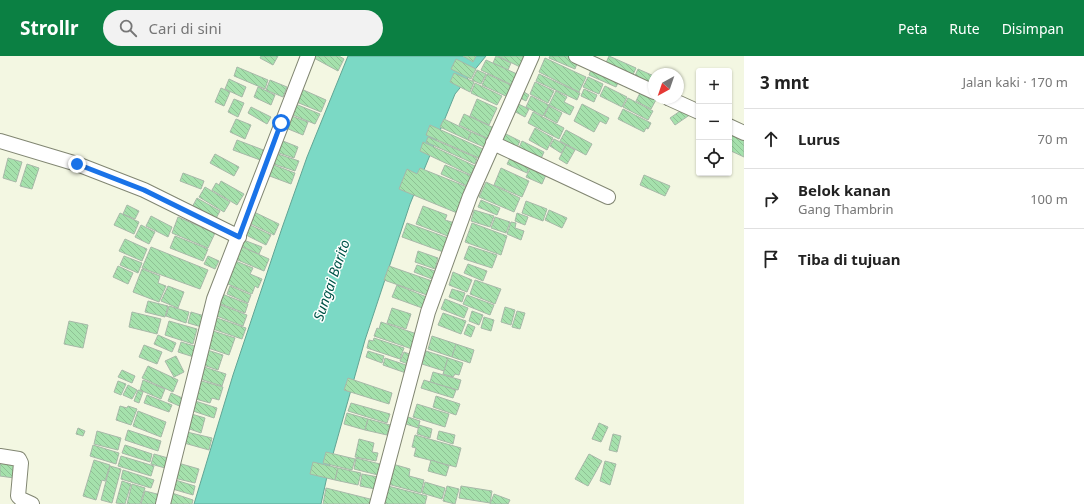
<!DOCTYPE html>
<html lang="id">
<meta charset="utf-8">
<style>
:root{--surface:#fff;--page:#f2f2f2;--text:#222;--muted:#767676;--line:#e0e0e0;--accent:#0b8043}
body{margin:0;font-family:"Noto Sans",sans-serif;background:var(--page);color:var(--text)}
.controls{position:absolute;right:12px;top:12px;display:grid;overflow:hidden;border-radius:4px;box-shadow:0 1px 3px #0004}
.controls button{width:36px;height:36px;display:grid;place-items:center;padding:0;border:0;border-bottom:1px solid var(--line);background:var(--surface);color:var(--text);font:20px sans-serif}
.compass{position:absolute;left:648px;top:12px;width:36px;height:36px;border-radius:50%;background:var(--surface);box-shadow:0 1px 3px #0004;rotate:220deg}
.stop{position:absolute;width:12px;height:12px;margin:-9px;border:3px solid #1a73e8;border-radius:50%;background:#fff}
.stop.end{background:#1a73e8;border-color:#fff;box-shadow:0 1px 4px #0008}
.list{margin:0;padding:0;list-style:none}
h2{display:flex;justify-content:space-between;align-items:center;height:52px;margin:0;padding:0 16px;font-size:17px}
h2 small{font-size:13px;font-weight:400;color:var(--muted)}
.list li{display:grid;grid-template-columns:26px 1fr auto;gap:12px;align-items:center;box-sizing:border-box;height:60px;padding:0 16px;border-top:1px solid var(--line)}
.list b{display:block;font-size:15px;white-space:nowrap}
.list p{margin:0;font-size:13px;white-space:nowrap;color:var(--muted)}
.list em{font-size:13px;font-style:normal;color:var(--muted)}
.icon{flex:none;width:22px;height:22px;fill:none;stroke:currentColor;stroke-width:2;stroke-linecap:round;stroke-linejoin:round}
.map{position:relative;flex:none;width:744px;height:448px;overflow:hidden}
header{display:flex;align-items:center;gap:24px;box-sizing:border-box;height:56px;padding:0 20px;background:var(--accent);color:#fff}
header strong{font-size:19px}
nav{display:flex;gap:22px;margin-inline-start:auto;font-size:14px}
.search{width:280px;height:36px;background:var(--page);display:flex;align-items:center;gap:10px;box-sizing:border-box;padding:0 14px;border-radius:22px;color:var(--muted);font-size:15px}
main{display:flex}
aside{flex:1;background:var(--surface)}
.map>svg:first-child{display:block}
</style>
<header>
<strong>Strollr</strong>
<div class="search"><svg class="icon" aria-label="search" viewBox="0 0 24 24"><circle cx="10" cy="10" r="6"/><path d="M15 15l6 6"/></svg>Cari di sini</div>
<nav><a>Peta</a><a>Rute</a><a>Disimpan</a></nav>
</header>
<main>
<div class="map">
<svg width="744" height="448" viewBox="0 0 744 448">
<defs>
<pattern id="building-back-hatch" width="6" height="6" patternUnits="userSpaceOnUse"><rect width="6" height="6" fill="#a5e1ac"/><path d="M-1 5l2 2M0 0l6 6M5-1l2 2" fill="none" stroke="#8ec194"/></pattern>
</defs>
<rect width="100%" height="100%" fill="#f3f7e2"/>
<path fill="#7bd9c5" stroke="#62a494" d="M348 0H486L455 38 410 148 365 284 328 416 321 448H194L233 319 282 172 307 101Z"/>
<g fill="url(#building-back-hatch)" stroke="#a7b8a8">
<path d="M261 0H278L273 9 260 2Z"/>
<path d="M315 0H339L344 3 338 15 314 2Z"/>
<path d="M463 0H476L473 6Z"/>
<path d="M496 0 511 7 508 14 493 7Z"/>
<path d="M498 0H525L522 12Z"/>
<path d="M550 0H574L579 2 575 13 549 2Z"/>
<path d="M609 0 636 12 632 21 605 9Z"/>
<path d="M545 2 586 21 579 36 539 16Z"/>
<path d="M456 3 476 13 471 23 451 13Z"/>
<path d="M486 4 517 18 512 29 481 14Z"/>
<path d="M593 8 621 21 616 31 589 19Z"/>
<path d="M237 11 268 24 265 33 234 20Z"/>
<path d="M638 13 654 20 652 31 634 22Z"/>
<path d="M477 14 486 18 481 28 472 24Z"/>
<path d="M454 17 474 26 470 36 450 26Z"/>
<path d="M487 18 515 31 510 42 482 29Z"/>
<path d="M539 18 580 37 577 44 536 25Z"/>
<path d="M588 21 603 28 599 38 583 31Z"/>
<path d="M229 23 246 31 242 41 225 33Z"/>
<path d="M270 24 287 31 283 41 266 34Z"/>
<path d="M535 26 554 35 548 47 530 38Z"/>
<path d="M475 27 502 40 497 49 471 37Z"/>
<path d="M605 30 627 41 622 51 600 40Z"/>
<path d="M258 31 275 39 271 49 254 41Z"/>
<path d="M221 32 230 36 224 50 215 46Z"/>
<path d="M299 32 326 44 321 56 294 45Z"/>
<path d="M519 33 529 39 526 45 516 40Z"/>
<path d="M584 33 597 39 594 46 581 40Z"/>
<path d="M642 33 657 42 651 53 636 45Z"/>
<path d="M556 35 567 41 564 46 574 51 570 59 549 49Z"/>
<path d="M531 40 549 49 543 60 526 51Z"/>
<path d="M628 42 653 55 648 64 623 51Z"/>
<path d="M234 43 244 47 238 61 228 56Z"/>
<path d="M477 43 497 52 489 69 470 60Z"/>
<path d="M514 46 529 53 525 61 510 53Z"/>
<path d="M293 47 320 58 315 68 288 57Z"/>
<path d="M582 48 609 62 606 68 600 65 594 76 574 65Z"/>
<path d="M549 50 562 57 557 67 544 60Z"/>
<path d="M251 51 271 61 267 68 248 57Z"/>
<path d="M686 51 691 58 675 69 670 62Z"/>
<path d="M623 53 651 67 648 73 646 72 644 76 618 63Z"/>
<path d="M533 56 564 72 559 83 528 67Z"/>
<path d="M286 58 308 66 303 79 281 70Z"/>
<path d="M464 58 496 73 491 84 459 69Z"/>
<path d="M236 63 251 69 245 83 230 76Z"/>
<path d="M444 63 471 76 468 84 440 71Z"/>
<path d="M430 69 483 93 479 102 426 79Z"/>
<path d="M535 72 553 82 547 94 529 84Z"/>
<path d="M566 74 592 88 586 99 560 85Z"/>
<path d="M500 75 520 85 515 96 495 87Z"/>
<path d="M471 76 488 83 484 91 468 84Z"/>
<path d="M729 76 744 83V101L729 94Z"/>
<path d="M428 81 477 102 475 108 426 86Z"/>
<path d="M278 83 298 91 294 102 273 95Z"/>
<path d="M554 83 566 89 561 97 550 90Z"/>
<path d="M237 84 266 95 263 105 233 94Z"/>
<path d="M522 85 544 96 539 107 517 96Z"/>
<path d="M423 86 475 110 471 119 420 95Z"/>
<path d="M566 89 575 94 567 108 559 103Z"/>
<path d="M272 96 299 105 295 115 268 106Z"/>
<path d="M215 98 239 111 234 120 210 107Z"/>
<path d="M512 98 531 107 527 117 507 108Z"/>
<path d="M8 102 22 106 16 126 3 122Z"/>
<path d="M533 107 548 114 542 128 526 121Z"/>
<path d="M27 108 39 112 32 133 20 130Z"/>
<path d="M271 108 295 117 291 128 267 119Z"/>
<path d="M445 109 471 120 467 130 441 118Z"/>
<path d="M420 112 472 133 462 159 399 133 407 113 417 118Z"/>
<path d="M501 112 529 125 522 141 494 129Z"/>
<path d="M183 117 204 125 201 133 180 125Z"/>
<path d="M644 119 670 130 665 140 640 129Z"/>
<path d="M221 125 244 138 237 149 212 134 216 127 219 129Z"/>
<path d="M486 126 520 142 514 156 479 141Z"/>
<path d="M205 131 230 146 224 156 199 141Z"/>
<path d="M197 142 220 155 213 168 190 155Z"/>
<path d="M481 144 500 152 497 159 478 151Z"/>
<path d="M526 145 547 153 543 165 522 157Z"/>
<path d="M127 149 139 155 135 163 123 158Z"/>
<path d="M423 150 447 159 445 164 458 168 453 182 416 168Z"/>
<path d="M474 154 494 160 490 171 471 165Z"/>
<path d="M549 154 567 162 562 172 545 164Z"/>
<path d="M252 155 279 168 274 179 247 166Z"/>
<path d="M120 157 139 166 134 178 114 169Z"/>
<path d="M517 157 528 161 525 169 515 165Z"/>
<path d="M151 160 172 171 168 181 146 170Z"/>
<path d="M178 161 215 177 208 192 172 177Z"/>
<path d="M495 161 510 166 506 177 491 172Z"/>
<path d="M511 166 516 167 515 172 524 175 521 184 507 178Z"/>
<path d="M246 167 271 179 266 189 242 177Z"/>
<path d="M407 167 451 183 446 197 402 181Z"/>
<path d="M472 167 507 180 501 199 465 186Z"/>
<path d="M141 169 155 176 149 188 135 181Z"/>
<path d="M175 180 208 193 203 205 170 192Z"/>
<path d="M125 183 147 193 142 205 119 195Z"/>
<path d="M241 183 262 191 259 198 238 189Z"/>
<path d="M238 189 269 203 264 215 233 202Z"/>
<path d="M469 190 497 199 492 212 464 203Z"/>
<path d="M151 191 208 214 200 233 142 212Z"/>
<path d="M418 195 438 202 435 213 415 206Z"/>
<path d="M124 200 142 207 138 217 120 209Z"/>
<path d="M208 200 219 205 215 213 204 208Z"/>
<path d="M233 204 253 212 250 218 262 223 258 232 255 230 252 238 223 226Z"/>
<path d="M468 208 487 215 483 225 464 217Z"/>
<path d="M417 209 435 215 432 223 414 216Z"/>
<path d="M118 210 133 217 128 228 113 221Z"/>
<path d="M389 210 432 225 427 239 384 224Z"/>
<path d="M142 213 160 220 158 227 166 230 159 246 133 236Z"/>
<path d="M453 216 472 224 467 236 449 229Z"/>
<path d="M475 224 501 233 495 248 470 238Z"/>
<path d="M397 229 429 242 425 253 392 241Z"/>
<path d="M168 230 184 236 178 252 161 245Z"/>
<path d="M230 230 251 239 248 247 227 238Z"/>
<path d="M452 233 465 237 462 246 449 241Z"/>
<path d="M222 238 248 248 245 257 218 247Z"/>
<path d="M467 239 494 249 490 259 463 248Z"/>
<path d="M445 243 468 252 464 262 441 253Z"/>
<path d="M148 245 168 250 165 261 145 256Z"/>
<path d="M218 248 247 259 243 270 214 259Z"/>
<path d="M169 250 189 256 186 267 166 260Z"/>
<path d="M505 251 515 254 511 269 501 266Z"/>
<path d="M392 252 411 258 406 273 387 267Z"/>
<path d="M472 255 483 259 479 269 469 265Z"/>
<path d="M517 255 525 257 520 273 512 271Z"/>
<path d="M132 256 161 263 157 278 129 271Z"/>
<path d="M191 256 208 261 205 272 188 267Z"/>
<path d="M443 257 466 265 461 278 438 269Z"/>
<path d="M214 261 246 272 242 283 210 272Z"/>
<path d="M484 261 494 264 491 275 481 272Z"/>
<path d="M69 265 88 269 83 292 64 288Z"/>
<path d="M169 265 197 273 193 288 165 279Z"/>
<path d="M381 266 420 279 415 294 374 280 377 272 379 273Z"/>
<path d="M468 268 475 271 471 281 464 278Z"/>
<path d="M210 274 235 282 229 299 205 291Z"/>
<path d="M158 279 176 287 172 296 154 288Z"/>
<path d="M432 280 456 288 452 301 428 293Z"/>
<path d="M374 282 404 292 400 303 367 292 369 284 373 285Z"/>
<path d="M181 286 201 292 197 302 178 296Z"/>
<path d="M456 288 474 294 470 307 452 301Z"/>
<path d="M144 289 162 296 157 308 139 301Z"/>
<path d="M204 293 223 299 218 314 200 308Z"/>
<path d="M368 295 384 300 382 307 366 301Z"/>
<path d="M426 295 448 302 444 315 422 308Z"/>
<path d="M404 296 412 299 408 308 400 305Z"/>
<path d="M176 300 184 316 174 321 165 305Z"/>
<path d="M385 302 409 310 406 317 383 309Z"/>
<path d="M448 302 463 307 459 319 455 318 453 321 443 318Z"/>
<path d="M148 310 178 324 173 336 142 322Z"/>
<path d="M201 310 226 318 222 330 197 322Z"/>
<path d="M122 314 135 320 132 327 118 321Z"/>
<path d="M433 316 461 324 458 334 430 326Z"/>
<path d="M348 322 392 337 389 348 344 334Z"/>
<path d="M143 324 165 333 161 343 140 334Z"/>
<path d="M198 324 223 331 219 344 212 342 210 347 192 342Z"/>
<path d="M424 324 456 334 453 342 421 332Z"/>
<path d="M118 325 126 328 121 339 114 336Z"/>
<path d="M128 329 137 334 132 343 123 339Z"/>
<path d="M138 334 143 336 139 347 134 345Z"/>
<path d="M171 337 187 344 184 352 168 345Z"/>
<path d="M147 339 172 349 169 356 144 347Z"/>
<path d="M436 340 460 348 456 359 433 351Z"/>
<path d="M192 344 217 352 214 362 190 354Z"/>
<path d="M351 347 390 358 387 367 348 355Z"/>
<path d="M417 348 449 358 445 371 413 361Z"/>
<path d="M120 350 127 352 128 350 137 353 131 369 116 364Z"/>
<path d="M138 355 166 366 161 381 133 370Z"/>
<path d="M188 357 205 362 201 377 184 371Z"/>
<path d="M347 357 368 363 365 374 344 368Z"/>
<path d="M408 361 420 365 418 372 406 368Z"/>
<path d="M368 363 390 369 387 379 365 374Z"/>
<path d="M599 367 608 371 601 386 592 383Z"/>
<path d="M419 369 432 373 430 382 417 378Z"/>
<path d="M78 372 85 375 83 380 76 378Z"/>
<path d="M128 374 161 385 158 395 125 384Z"/>
<path d="M97 375 121 382 118 394 94 388Z"/>
<path d="M439 375 455 379 453 388 437 383Z"/>
<path d="M187 376 212 382 209 394 184 387Z"/>
<path d="M613 378 621 380 617 396 609 394Z"/>
<path d="M415 379 461 392 456 411 414 400 416 392 412 391Z"/>
<path d="M359 383 374 387 372 396 378 397 376 405 355 401Z"/>
<path d="M93 389 119 397 116 408 90 400Z"/>
<path d="M125 389 152 398 150 406 122 397Z"/>
<path d="M326 396 355 403 352 414 323 407Z"/>
<path d="M154 398 168 402 165 412 151 408Z"/>
<path d="M589 398 602 405 588 430 575 423Z"/>
<path d="M121 400 154 410 151 420 118 410Z"/>
<path d="M0 402 16 404 14 422 0 420Z"/>
<path d="M356 402 380 408 378 419 354 413Z"/>
<path d="M94 404 110 409 105 425 102 424 96 444 83 440Z"/>
<path d="M431 404 449 410 446 420 428 415Z"/>
<path d="M605 405 616 408 610 429 600 425Z"/>
<path d="M313 406 338 412 335 424 310 418Z"/>
<path d="M178 407 199 413 195 427 174 422Z"/>
<path d="M389 407 410 413 409 420 424 424 421 437 384 427Z"/>
<path d="M110 410 121 413 112 447 101 444Z"/>
<path d="M338 412 361 417 358 429 335 424Z"/>
<path d="M123 414 154 424 151 432 121 423Z"/>
<path d="M362 418 378 421 375 433 360 430Z"/>
<path d="M172 423 195 430 193 439 169 432Z"/>
<path d="M122 425 131 428 125 448 116 447Z"/>
<path d="M425 426 445 432 442 443 422 437Z"/>
<path d="M132 428 145 432 140 448H127Z"/>
<path d="M384 429 427 440 425 448H387L380 446Z"/>
<path d="M447 430 459 433 455 448 443 445Z"/>
<path d="M461 430 492 435 490 447 459 442Z"/>
<path d="M326 432 374 444 373 448H323Z"/>
<path d="M145 435 161 439 159 448H141Z"/>
<path d="M169 436 193 444 192 448H168Z"/>
<path d="M494 438 510 444 508 448H490Z"/>
</g>
<g fill="none" stroke-linecap="round" stroke-linejoin="round">
<defs>
<g id="minor">
<path d="M576 0 654 36"/>
<path d="M668 42 699 56"/>
<path d="M729 70 744 77"/>
<path d="M0 85 77 108 144 134 239 181"/>
<path d="M493 87 608 141"/>
<path d="M0 400 19 403 21 407 18 440 21 443 32 448"/>
<path d="M163 448 214 243 308 0"/>
<path d="M377 448 428 256 470 140 532 0"/>
</g>
</defs>
<use href="#minor" stroke="#818672" stroke-width="16"/>
<use href="#minor" stroke="#fff" stroke-width="14"/>
</g>
<g fill="none" stroke-linecap="round" stroke-linejoin="round">
<path stroke="#1a73e8" stroke-width="5" d="M77 108 144 134 239 181 281 67"/>
</g>
<g text-anchor="middle" dominant-baseline="central" stroke-width="3" stroke-linejoin="round" paint-order="stroke">
<g font-size="14" font-style="italic" fill="#005549" stroke="#fff">
<text transform="translate(331 224) rotate(-71)">Sungai Barito</text>
</g>
</g>
</svg>
<div class="controls">
<button>+</button>
<button>−</button>
<button><svg class="icon" aria-label="locate" viewBox="0 0 24 24"><circle cx="12" cy="12" r="6"/><path d="M12 2v4M12 18v4M2 12h4M18 12h4"/></svg></button>
</div>
<svg class="compass" viewBox="-18 -18 36 36"><path d="M0-13l5 13h-10z" fill="#e53935"/><path d="M0 13l5-13h-10z" fill="#767676"/></svg>
<div class="stop" style="left:281px;top:67px"></div>
<div class="stop end" style="left:77px;top:108px"></div>
</div>
<aside>
<h2>3 mnt<small>Jalan kaki · 170 m</small></h2>
<ul class="list">
<li><svg class="icon" aria-label="ahead" viewBox="0 0 24 24"><path d="M12 20V5M6 11l6-6 6 6"/></svg><div><b>Lurus</b></div><em>70 m</em></li>
<li><svg class="icon" aria-label="right" viewBox="0 0 24 24"><path d="M7 20v-9h11M14 6l5 5-5 5"/></svg><div><b>Belok kanan</b><p>Gang Thambrin</p></div><em>100 m</em></li>
<li><svg class="icon" aria-label="arrive" viewBox="0 0 24 24"><path d="M6 21V4h12l-3 4 3 4H6"/></svg><div><b>Tiba di tujuan</b></div></li>
</ul>
</aside>
</main>
